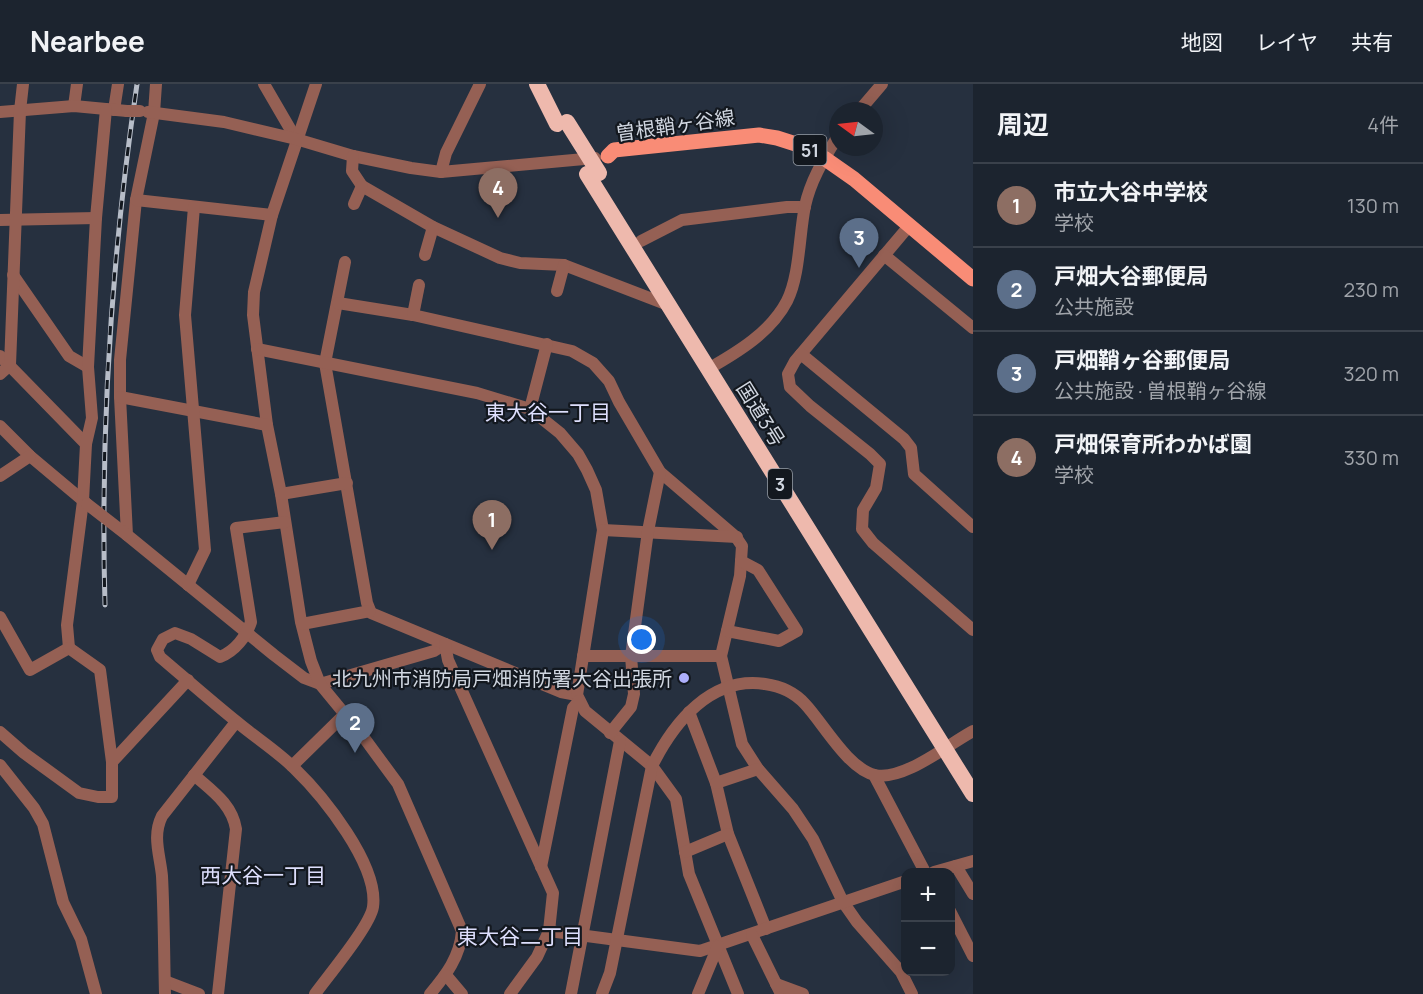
<!DOCTYPE html>
<html lang="ja">
<meta charset="utf-8">
<style>
:root{--surface:#1c242f;--page:#29303b;--text:#f1f3f6;--muted:#a0a4aa;--line:#3a414b;--accent:#ea580c}
body{margin:0;font-family:Manrope,"Noto Sans JP",sans-serif;background:var(--page);color:var(--text)}
.controls{position:absolute;right:18px;bottom:18px;display:grid;overflow:hidden;border-radius:12px;box-shadow:0 6px 24px #0002}
.controls button{width:54px;height:54px;display:grid;place-items:center;padding:0;border:0;border-bottom:2px solid var(--line);background:var(--surface);color:var(--text);font:30px sans-serif}
.compass{position:absolute;left:829px;top:18px;width:54px;height:54px;border-radius:50%;background:var(--surface);box-shadow:0 6px 24px #0002;rotate:285deg}
.you{position:absolute;left:642px;top:556px;width:21px;height:21px;margin:-15px;border:4px solid #fff;border-radius:50%;background:#1a73e8;box-shadow:0 0 0 9px #1a73e833}
.badge{display:grid;place-items:center;width:39px;height:39px;border-radius:50%;background:var(--accent);color:#fff;font-size:20px;font-weight:700}
.pin{position:absolute;translate:-50% -50px;filter:drop-shadow(0 2px 3px #0008)}
.pin::after{content:'';position:absolute;top:32px;width:21px;height:18px;background:inherit;clip-path:polygon(0 0,100% 0,50% 100%)}
.list{margin:0;padding:0;list-style:none}
h2{display:flex;justify-content:space-between;align-items:center;height:78px;margin:0;padding:0 24px;font-size:26px}
h2 small{font-size:20px;font-weight:400;color:var(--muted)}
.list li{display:grid;grid-template-columns:39px 1fr auto;gap:18px;align-items:center;box-sizing:border-box;height:84px;padding:0 24px;border-top:2px solid var(--line)}
.list b{display:block;font-size:22px;white-space:nowrap}
.list p{margin:0;font-size:20px;white-space:nowrap;color:var(--muted)}
.list em{font-size:20px;font-style:normal;color:var(--muted)}
.map{position:relative;flex:none;width:973px;height:910px;overflow:hidden}
header{display:flex;align-items:center;gap:36px;box-sizing:border-box;height:84px;padding:0 30px;background:var(--surface);border-bottom:2px solid var(--line)}
header strong{font-size:28px}
nav{display:flex;gap:33px;margin-inline-start:auto;font-size:21px}
main{display:flex}
aside{flex:1;background:var(--surface)}
.map>svg:first-child{display:block}
</style>
<header>
<strong>Nearbee</strong>
<nav><a>地図</a><a>レイヤ</a><a>共有</a></nav>
</header>
<main>
<div class="map">
<svg width="973" height="910" viewBox="0 0 973 910">
<rect width="100%" height="100%" fill="#26303f"/>
<g fill="none" stroke-linecap="round" stroke-linejoin="round">
<g stroke="#956054" stroke-width="12">
<path d="M156 0 154 29 136 116 120 276V313L127 451 274 571 304 594 320 600 434 567 445 560"/>
<path d="M264 0 296 55"/>
<path d="M316 0 272 131 254 208 253 231 267 341 281 410 301 538 311 577 320 600 362 651 398 700 462 847C460 873 446 891 430 910"/>
<path d="M74 22 77 0"/>
<path d="M114 26 118 0"/>
<path d="M859 27 882 0"/>
<path d="M0 28 74 22 127 27"/>
<path d="M148 28 224 38 296 55 353 72 411 84 441 88 595 74"/>
<path d="M353 72 352 87 362 102 433 143 500 174 520 179 564 181 668 221"/>
<path d="M441 88 446 69 480 0"/>
<path d="M136 116 272 131"/>
<path d="M354 120 362 102"/>
<path d="M0 136 96 134"/>
<path d="M909 142 795 277 788 290 790 303 810 322 870 370 880 380 876 404 863 426 862 445 873 459 973 546"/>
<path d="M641 157 682 136 787 123H805"/>
<path d="M425 171 433 143"/>
<path d="M884 171 973 244"/>
<path d="M345 178 325 279 367 519 371 529 561 608 577 611"/>
<path d="M13 191 69 272 88 283"/>
<path d="M557 207 564 181"/>
<path d="M338 219 413 231 572 267 593 279 609 297 619 318 660 388 736 453 742 462 740 492 721 572 742 660 758 685 793 725 813 755 843 818 857 838 901 888 912 910"/>
<path d="M413 231 419 201"/>
<path d="M257 265 477 309 530 325 560 349 578 370 587 386 596 406 603 446 577 611 585 627 652 682 676 715 689 790 738 910"/>
<path d="M801 270 904 355 911 364 914 390 973 443"/>
<path d="M0 272 86 360"/>
<path d="M708 285C738 268 771 248 787 217 800 191 799 151 805 122 811 95 824 75 838 52"/>
<path d="M0 290 10 281 20 27 23 0"/>
<path d="M120 313 267 341"/>
<path d="M530 325 547 260"/>
<path d="M0 342 30 372 86 419"/>
<path d="M0 392 30 372"/>
<path d="M281 410 347 399"/>
<path d="M285 438 236 444 251 538C246 553 235 567 220 573L191 555 175 549 163 555 157 566 160 573C186 595 211 617 237 638 256 654 277 667 294 684 323 712 379 781 373 823 370 842 328 892 315 910"/>
<path d="M603 446 737 453"/>
<path d="M188 501 205 466 185 231 194 123"/>
<path d="M0 533 30 586 69 564"/>
<path d="M302 540 370 527"/>
<path d="M727 547 779 557 797 547 758 486 741 477"/>
<path d="M445 560 448 576 553 809 549 847 537 873 510 910"/>
<path d="M69 564 67 541 83 417 86 360 92 334 88 283 96 134 106 25"/>
<path d="M583 572H721"/>
<path d="M689 628 716 699 728 750 766 845"/>
<path d="M0 648 24 669 79 709 98 713H112V678L100 586 69 564"/>
<path d="M610 649 631 623 634 610 631 572 648 447 660 388"/>
<path d="M112 678 188 596"/>
<path d="M0 681 34 724 43 740 63 818 81 855 96 910"/>
<path d="M292 682 345 630"/>
<path d="M194 691C212 707 232 720 236 745L218 910"/>
<path d="M874 691 925 788"/>
<path d="M716 699 758 685"/>
<path d="M685 768 728 750"/>
<path d="M956 782 973 810"/>
<path d="M541 783 573 624 579 617"/>
<path d="M934 788 973 777"/>
<path d="M950 827 973 872"/>
<path d="M549 847 700 867 906 797"/>
<path d="M752 851 781 910"/>
<path d="M446 891 462 910"/>
<path d="M165 897 199 910"/>
<path d="M776 900 803 910"/>
<path d="M165 910C164 871 164 831 162 792 160 771 152 752 162 732L236 638"/>
<path d="M571 910 620 657"/>
<path d="M602 910 610 889 652 682C674 638 711 592 765 600 780 602 795 609 805 620 823 639 848 685 875 691 904 697 947 661 973 647"/>
<path d="M698 910 718 862"/>
</g>
<path stroke="#f98c76" stroke-width="15" d="M608 72 614 66 759 51 777 54 802 62 824 74 854 95 973 195"/>
<g stroke="#eeb9ad" stroke-width="16">
<path d="M537 0 557 40"/>
<path d="M587 90 973 710"/>
</g>
<defs>
<path id="rail" d="M105 521C100 343 111 176 137 0"/>
</defs>
<use href="#rail" stroke="#b7bdc8" stroke-width="5"/>
<use href="#rail" stroke="#13181f" stroke-width="3" stroke-dasharray="9" stroke-linecap="butt"/>
<g stroke="#956054" stroke-width="12">
<path d="M127 27H140"/>
<path d="M87 420 127 451"/>
</g>
<path stroke="#eeb9ad" stroke-width="16" d="M567 38 599 89"/>
</g>
<circle fill="#adaffb" stroke="#13181f" stroke-width="2" cx="684" cy="594" r="6"/>
<g text-anchor="middle" dominant-baseline="central" stroke-width="4.5" stroke-linejoin="round" paint-order="stroke">
<g fill="#13181f" stroke="#979da6" stroke-width="1.5">
<rect x="793.5" y="51" width="33" height="30" rx="4.5"/>
<rect x="768" y="385" width="24" height="30" rx="4.5"/>
</g>
<g font-size="18" font-weight="bold" fill="#d0d6e0">
<text x="810" y="66">51</text>
<text x="780" y="400">3</text>
</g>
<g font-size="20" fill="#d0d6e0" stroke="#13181f">
<text transform="translate(675 41) rotate(-8)">曽根鞘ヶ谷線</text>
<text transform="translate(761 330) rotate(58)">国道3号</text>
</g>
<g font-size="20" fill="#d0d6e0" stroke="#13181f" text-anchor="end">
<text x="672" y="594">北九州市消防局戸畑消防署大谷出張所</text>
</g>
<g font-size="21" fill="#dddefc" stroke="#13181f">
<text x="548" y="328">東大谷一丁目</text>
<text x="263" y="791">西大谷一丁目</text>
<text x="520" y="852">東大谷二丁目</text>
</g>
</g>
</svg>
<div class="controls">
<button>+</button>
<button>−</button>
</div>
<svg class="compass" viewBox="-18 -18 36 36"><path d="M0-13l5 13h-10z" fill="#e53935"/><path d="M0 13l5-13h-10z" fill="#a0a4aa"/></svg>
<div class="you"></div>
<div class="pin badge" style="left:492px;top:466px;background:#8d6e63">1</div>
<div class="pin badge" style="left:355px;top:669px;background:#5c6f8a">2</div>
<div class="pin badge" style="left:859px;top:184px;background:#5c6f8a">3</div>
<div class="pin badge" style="left:498px;top:134px;background:#8d6e63">4</div>
</div>
<aside>
<h2>周辺<small>4件</small></h2>
<ul class="list">
<li><span class="badge" style="background:#8d6e63">1</span><div><b>市立大谷中学校</b><p>学校</p></div><em>130 m</em></li>
<li><span class="badge" style="background:#5c6f8a">2</span><div><b>戸畑大谷郵便局</b><p>公共施設</p></div><em>230 m</em></li>
<li><span class="badge" style="background:#5c6f8a">3</span><div><b>戸畑鞘ヶ谷郵便局</b><p>公共施設 · 曽根鞘ヶ谷線</p></div><em>320 m</em></li>
<li><span class="badge" style="background:#8d6e63">4</span><div><b>戸畑保育所わかば園</b><p>学校</p></div><em>330 m</em></li>
</ul>
</aside>
</main>
